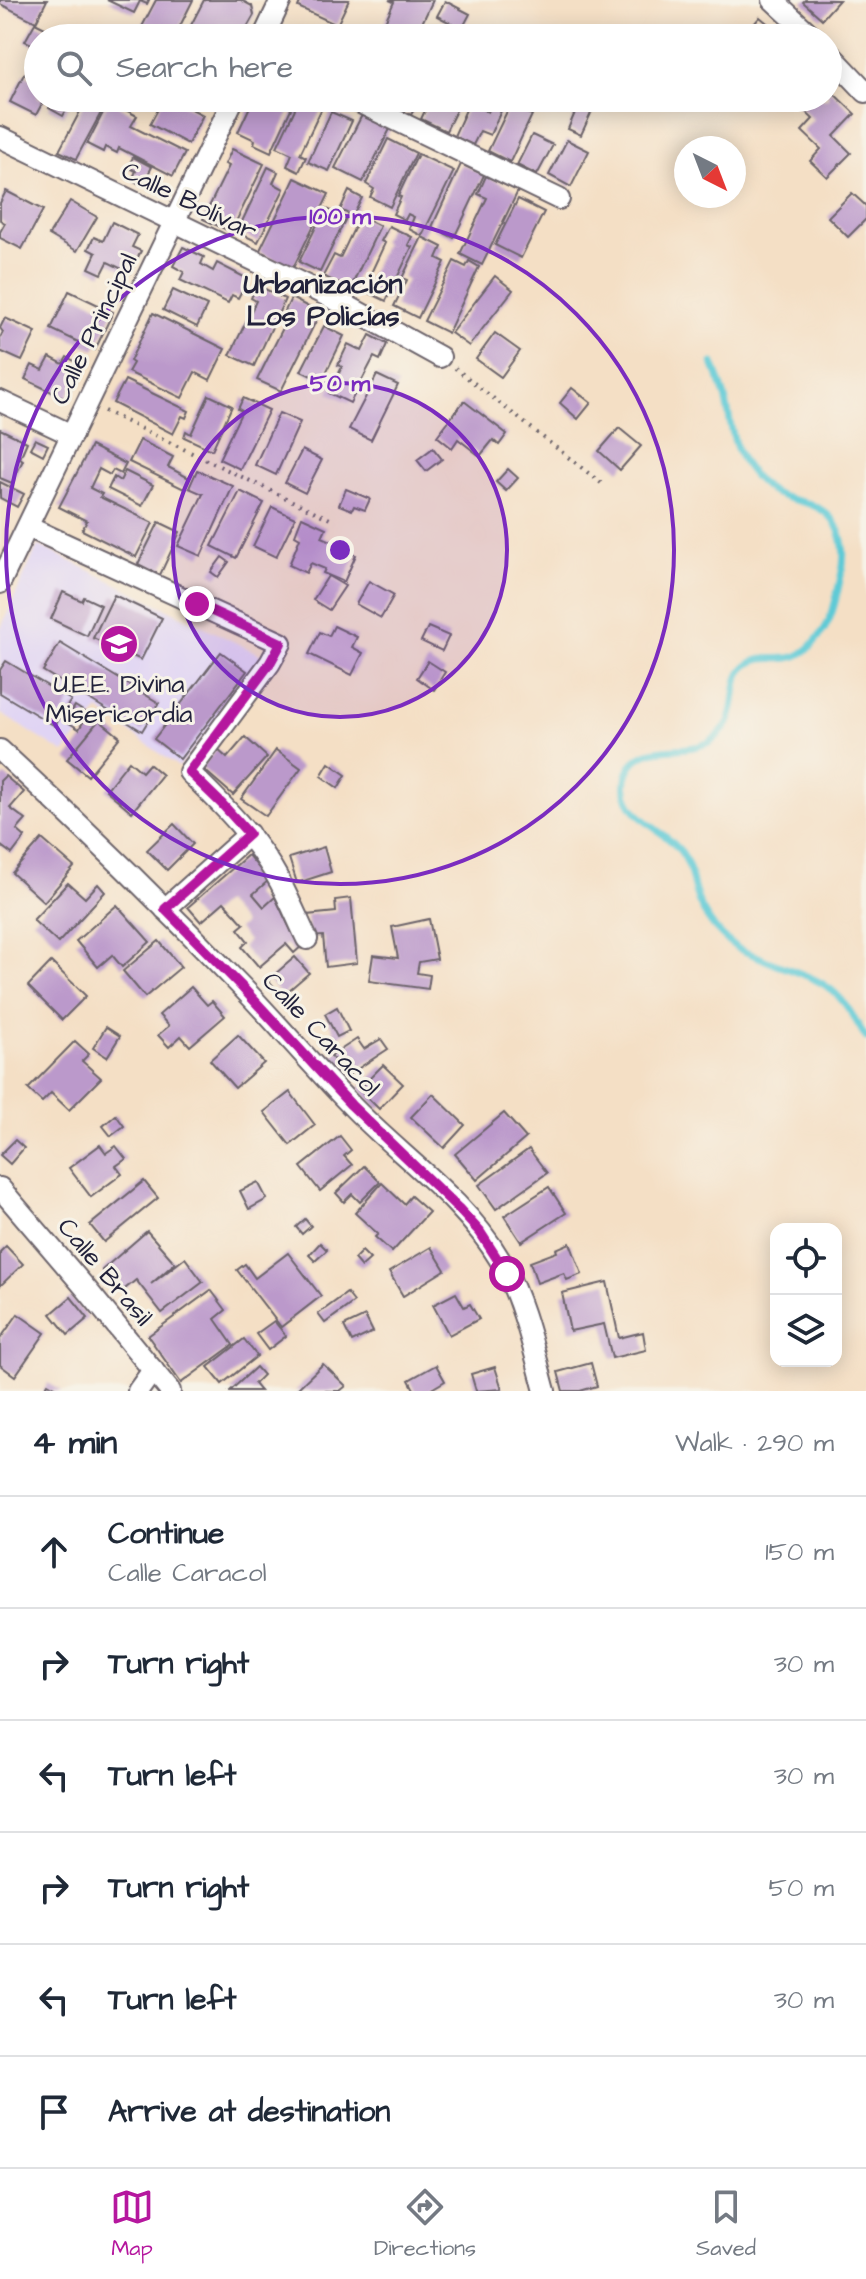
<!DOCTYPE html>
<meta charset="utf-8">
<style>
:root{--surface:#fff;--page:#f2f2f3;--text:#1f2937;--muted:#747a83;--line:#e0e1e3;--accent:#b5179e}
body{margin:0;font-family:"Architects Daughter",sans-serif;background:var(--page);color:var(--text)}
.controls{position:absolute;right:24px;bottom:24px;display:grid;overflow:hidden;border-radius:16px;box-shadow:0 4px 20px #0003}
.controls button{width:72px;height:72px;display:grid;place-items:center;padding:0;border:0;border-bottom:2px solid var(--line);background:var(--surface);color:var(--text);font:40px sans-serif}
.compass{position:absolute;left:674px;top:136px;width:72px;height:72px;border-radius:50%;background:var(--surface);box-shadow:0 4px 20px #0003;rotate:138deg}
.stop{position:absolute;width:24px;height:24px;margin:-18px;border:6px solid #b5179e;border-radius:50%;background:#fff}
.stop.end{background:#b5179e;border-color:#fff;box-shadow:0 2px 8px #0008}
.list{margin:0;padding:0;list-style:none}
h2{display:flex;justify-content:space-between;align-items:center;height:104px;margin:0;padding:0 32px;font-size:34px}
h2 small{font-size:26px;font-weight:400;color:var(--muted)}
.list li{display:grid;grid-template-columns:52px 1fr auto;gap:24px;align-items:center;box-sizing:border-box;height:112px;padding:0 32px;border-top:2px solid var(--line)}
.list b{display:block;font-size:30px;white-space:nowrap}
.list p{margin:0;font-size:26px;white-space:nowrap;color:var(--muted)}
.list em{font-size:26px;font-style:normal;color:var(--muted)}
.icon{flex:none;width:44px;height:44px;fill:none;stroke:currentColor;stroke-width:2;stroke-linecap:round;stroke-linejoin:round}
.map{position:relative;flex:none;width:866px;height:1391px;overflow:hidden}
.search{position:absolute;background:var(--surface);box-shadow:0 4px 20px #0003;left:24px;right:24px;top:24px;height:88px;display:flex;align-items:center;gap:20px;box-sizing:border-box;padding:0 28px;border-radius:44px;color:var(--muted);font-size:30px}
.sheet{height:776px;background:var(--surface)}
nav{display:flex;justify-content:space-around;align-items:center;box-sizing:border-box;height:112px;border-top:2px solid var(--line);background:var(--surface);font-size:22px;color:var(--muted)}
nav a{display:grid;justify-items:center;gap:4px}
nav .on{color:var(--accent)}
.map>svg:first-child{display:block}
</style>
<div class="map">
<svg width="866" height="1391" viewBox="0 0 866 1391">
<rect width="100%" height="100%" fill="#f7f3e8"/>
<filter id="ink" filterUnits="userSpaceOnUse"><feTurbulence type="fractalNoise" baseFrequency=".0125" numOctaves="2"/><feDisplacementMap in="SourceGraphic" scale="16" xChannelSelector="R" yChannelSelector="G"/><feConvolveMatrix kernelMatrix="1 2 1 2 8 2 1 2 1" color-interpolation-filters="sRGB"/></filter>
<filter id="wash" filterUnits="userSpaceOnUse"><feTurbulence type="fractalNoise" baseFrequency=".006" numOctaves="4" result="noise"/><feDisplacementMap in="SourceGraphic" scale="32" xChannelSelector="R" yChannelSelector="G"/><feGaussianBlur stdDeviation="1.8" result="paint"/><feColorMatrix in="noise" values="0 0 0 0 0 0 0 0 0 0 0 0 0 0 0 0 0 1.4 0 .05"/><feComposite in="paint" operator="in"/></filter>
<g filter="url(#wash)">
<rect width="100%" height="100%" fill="#f4dfc5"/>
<path fill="#e0d4f4" d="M38 545 265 657 179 767 99 710 64 753 0 713V630Z"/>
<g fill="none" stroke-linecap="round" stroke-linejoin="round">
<path stroke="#5ecad6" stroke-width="7" d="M713 363C717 374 722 386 725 397 731 420 732 447 746 466 753 476 762 486 772 492 784 499 799 500 812 505 842 517 848 548 841 576 837 593 834 613 825 628 816 641 806 656 789 658 774 660 762 655 748 665 724 682 748 719 709 742 684 756 641 739 628 772 624 781 625 793 629 801 640 824 667 832 681 852 690 864 691 877 695 891 702 915 717 934 737 948 746 953 756 955 765 960 783 968 811 975 826 986 845 998 855 1020 866 1038"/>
</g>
<g id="blocks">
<g fill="#bb99cb">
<path d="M0 0H47L36 22 0 4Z"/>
<path d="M107 0H149L147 4 140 1 134 13Z"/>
<path d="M156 0H193L174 38H136Z"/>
<path d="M204 0H241L252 6 254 15 241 38H211L190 27Z"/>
<path d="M301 0H349L337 25 298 7Z"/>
<path d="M389 0H433L415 38H395L397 33 383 26 394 2Z"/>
<path d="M805 0H839L822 19 803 2Z"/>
<path d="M445 1 470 14 462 29 437 16Z"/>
<path d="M760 17 779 33 775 38H742Z"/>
<path d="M35 23 49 30 45 38H38V47L25 41Z"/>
<path d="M347 29 365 38H342Z"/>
<path d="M24 74 38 81V98H45L36 115 10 102Z"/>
<path d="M828 88 855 114 834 136 851 153 827 177 810 161 821 149 802 131 813 119 791 98H828Z"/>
<path d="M54 98H109L76 159 59 151 83 106 72 100 63 116 49 108Z"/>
<path d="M164 98H171L203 115 188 144 150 124Z"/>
<path d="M254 98H296L271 152 254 144 255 140 238 132Z"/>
<path d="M300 98 322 108 300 154 306 157 299 172 287 166 292 154 277 147Z"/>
<path d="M393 98H420L411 115 389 105Z"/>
<path d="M431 98H462L446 131 421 119Z"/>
<path d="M495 98 505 102 490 135 480 131 473 145 454 136 469 103 488 112Z"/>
<path d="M109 101 137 116 131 126 185 153 173 176 119 148 117 153 105 147 103 152 87 144Z"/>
<path d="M579 103 593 109 581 135 568 129Z"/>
<path d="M510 105 532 115 510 162 488 151Z"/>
<path d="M331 112 352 121 329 171 308 162Z"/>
<path d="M362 115 390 129 363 182 335 168Z"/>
<path d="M532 135 553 145 537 175 517 165Z"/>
<path d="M388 139 416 153 390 207 370 197 374 189 366 184Z"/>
<path d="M567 140 589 151 571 187 549 175Z"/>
<path d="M232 149 264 164 231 232 203 219 229 166 225 164Z"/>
<path d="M418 154 454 171 422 236 409 229 414 217 408 214 405 220 393 214 401 197 398 196Z"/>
<path d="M133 157 152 167 142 185 132 180 136 171 128 167Z"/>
<path d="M461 164 484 175 454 238 432 227Z"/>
<path d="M268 167 278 172 273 183 284 189 258 242 237 232Z"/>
<path d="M486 176 518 191 482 265 460 254 487 198 478 194Z"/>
<path d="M295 178 329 194 293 268 259 252Z"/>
<path d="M6 191 43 210 22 249 0 238V232L5 223 0 220V203Z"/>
<path d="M349 191 362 198 353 216 340 210Z"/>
<path d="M852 193 866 206V219L848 237 828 217Z"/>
<path d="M518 199 544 212 521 258 495 245Z"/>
<path d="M70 201 97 217 77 251 49 235Z"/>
<path d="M325 208 346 218 320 272 299 262Z"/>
<path d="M360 216 380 226 350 289 323 276 334 255 340 258Z"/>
<path d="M112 222 138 235 132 247 141 251 130 273 108 262 102 274 89 268 96 253 88 249 94 237 103 241Z"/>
<path d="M389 226 412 237 408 245 412 247 386 301 363 290 385 243 381 241Z"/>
<path d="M422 237 442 247 437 258 445 262 418 318 394 306 407 280 402 278Z"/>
<path d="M183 247 204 257 201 264 213 271 217 263 248 279 238 298 232 295 228 303 180 280 184 272 173 266Z"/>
<path d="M454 261 466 267 469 261 479 267 448 333 424 321Z"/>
<path d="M495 276 513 290 469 346 451 333Z"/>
<path d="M257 285 285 299 254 366 230 355 256 301 251 298Z"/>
<path d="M173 290 207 306 197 327 163 310Z"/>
<path d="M69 291 113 312 95 350 51 329Z"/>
<path d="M291 298 320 313 281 391 257 380 290 314 285 311Z"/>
<path d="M153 313 225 349 210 380 195 372 182 398 128 372 133 363 130 361Z"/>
<path d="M5 318 36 332 22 361 0 351V338L3 332 0 328Z"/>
<path d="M324 326 344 336 322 381 301 371Z"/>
<path d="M495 333 520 351 501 377 476 359Z"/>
<path d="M370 335 387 344 380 360 374 357 350 403 329 393 342 367 338 365 348 344 362 351Z"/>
<path d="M50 357 63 364 67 357 83 366 66 399 25 379 32 365 43 370Z"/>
<path d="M377 375 398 385 371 440 349 429Z"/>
<path d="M125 380 189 411 186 418 182 416 173 434 113 403Z"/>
<path d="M572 388 591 403 578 419 560 403Z"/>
<path d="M209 395 232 406 212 450 184 437 186 431 191 434Z"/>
<path d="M243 398 269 410 240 469 219 459 242 411 238 409Z"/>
<path d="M464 401 507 434 499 445 493 440 480 456 458 439 452 448 437 436Z"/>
<path d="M279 413 300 422 276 475 255 465Z"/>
<path d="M619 428 641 446 620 470 599 451Z"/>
<path d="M0 429 27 442 20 458 23 460 12 483 0 478Z"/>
<path d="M35 439 48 445 43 455 30 448Z"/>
<path d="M140 440 173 457 168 467 189 478 184 489 129 462Z"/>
<path d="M91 446 126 464 121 474 113 470 110 475 99 469 90 488 102 494 100 497 153 523 136 557 82 530 87 521 59 507Z"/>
<path d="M433 448 442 459 426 471 417 460Z"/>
<path d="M302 450 322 460 305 493 285 483Z"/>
<path d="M508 469 518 478 506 491 496 482Z"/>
<path d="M197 470 233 486 201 556 178 546 203 494 189 488Z"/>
<path d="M125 471 153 485 142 506 108 489 114 477 120 481Z"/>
<path d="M0 482 24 494 17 507 0 498Z"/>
<path d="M346 489 370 499 365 510 354 506 352 510 339 505Z"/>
<path d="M240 491 264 503 236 558 212 546Z"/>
<path d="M272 507 295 518 276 557 253 546Z"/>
<path d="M302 517 326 528 322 537 341 545 340 549 356 555 344 582 323 573 325 569 311 563 306 573 289 565 300 538 295 535Z"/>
<path d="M159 522 180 532 160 575 138 564Z"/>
<path d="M222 557 229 562 218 577 211 572Z"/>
<path d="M328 576 345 586 329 610 313 600Z"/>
<path d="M369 581 394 595 381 618 356 604Z"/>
<path d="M63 592 82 601 84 597 101 605 87 636 51 619Z"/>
<path d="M114 595 162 618 141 660 93 638Z"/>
<path d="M334 626 357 637 352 647 363 653 352 675 309 654 320 632 329 636Z"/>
<path d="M428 627 449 636 442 651 421 641Z"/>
<path d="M60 643 159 703 142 731 43 671Z"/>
<path d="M221 652 247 671 180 759 154 739Z"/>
<path d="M6 661 71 700 55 726 0 693V670Z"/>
<path d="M428 661 445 672 434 690 417 678Z"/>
<path d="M75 706 88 714 79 729 66 721Z"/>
<path d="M99 720 120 737 88 776 67 759Z"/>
<path d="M245 737 267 757 233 795 201 767 217 749 227 758Z"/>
<path d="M276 750 301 768 266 816 241 799Z"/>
<path d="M129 761 142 772 149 764 162 775 132 812 106 790Z"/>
<path d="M329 763 346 775 338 788 321 776Z"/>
<path d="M5 776 24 792 10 808 26 820 17 830 25 837 12 854 0 845V781Z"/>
<path d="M174 824 193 844 167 870 147 850Z"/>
<path d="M42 839 74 867 44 902 12 873Z"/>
<path d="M324 847 331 872 297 883 289 858Z"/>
<path d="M248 855 269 880 253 894 264 907 275 897 294 937 302 946 294 953 286 944 259 967 242 947 248 941 238 929 244 924 224 902 201 922 188 907Z"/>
<path d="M68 883 85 898 98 884 105 892 58 943 33 920Z"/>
<path d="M351 898 357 963 326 967 323 936 309 937 307 915 336 912 335 900Z"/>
<path d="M117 905 150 942 122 967 112 955 98 967 76 941Z"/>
<path d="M429 919 437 959 419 962 417 973 430 975 428 989 369 981 373 955 398 958 392 927Z"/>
<path d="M159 941 181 967 145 997 123 971Z"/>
<path d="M295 957 309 973 282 996 268 980Z"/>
<path d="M51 962 86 996 62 1020 28 986Z"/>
<path d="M191 987 207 1005 212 1001 225 1016 190 1046 181 1036 169 1047 158 1035 169 1026 159 1015Z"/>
<path d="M337 1007 349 1031 337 1037 325 1014Z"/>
<path d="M106 1027 120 1036 107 1057 93 1048Z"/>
<path d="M238 1035 264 1063 235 1088 210 1060Z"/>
<path d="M357 1039 364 1049 381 1039 388 1049 345 1077 331 1056Z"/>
<path d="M75 1041 89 1054 82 1061 101 1078 69 1110 51 1093 42 1102 28 1089Z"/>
<path d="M383 1065 403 1084 379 1109 359 1089Z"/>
<path d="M290 1092 315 1125 290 1145 264 1112Z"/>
<path d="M433 1094 465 1125 444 1148 411 1117Z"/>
<path d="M504 1113 526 1138 477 1180 455 1154Z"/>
<path d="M116 1115 124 1126 111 1136 103 1126Z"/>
<path d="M340 1136 351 1150 344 1156 352 1165 320 1191 301 1167Z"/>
<path d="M15 1140 24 1148 10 1164 0 1155Z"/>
<path d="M100 1145 106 1153 116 1146 126 1159 116 1166 122 1174 91 1197 69 1168Z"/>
<path d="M529 1149 547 1173 496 1209 479 1185Z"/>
<path d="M364 1166 380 1182 360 1202 352 1194 344 1202 336 1193Z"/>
<path d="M144 1181 158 1198 104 1242 90 1225Z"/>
<path d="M258 1182 267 1199 249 1209 240 1191Z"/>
<path d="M382 1183 404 1204 411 1196 429 1212 392 1252 375 1237 378 1234 355 1213Z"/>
<path d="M549 1187 566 1213 521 1242 504 1216Z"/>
<path d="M305 1219 311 1226 302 1234 296 1227Z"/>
<path d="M147 1231 175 1263 151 1284 185 1258 203 1282 162 1313 136 1280 121 1292 102 1270Z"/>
<path d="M320 1243 327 1250 315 1261 309 1255Z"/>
<path d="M570 1243 582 1274 567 1280 564 1273 537 1283 530 1262 557 1252 556 1249Z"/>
<path d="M6 1246 23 1264 0 1286V1252Z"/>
<path d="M431 1247 445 1270 403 1296 389 1272Z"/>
<path d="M362 1251 370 1259 361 1267 354 1259Z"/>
<path d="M288 1253 321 1296 281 1327 237 1270 245 1264 255 1278Z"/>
<path d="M607 1282 619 1338 643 1332 646 1350 612 1358 604 1324 570 1331 562 1293Z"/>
<path d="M211 1290 226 1310 215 1319 233 1345 181 1383 148 1336Z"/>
<path d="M347 1293 354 1302 325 1323 318 1314Z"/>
<path d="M456 1293 464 1307 470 1304 479 1319 449 1335 433 1305Z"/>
<path d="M71 1297 88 1318 68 1335 51 1314Z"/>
<path d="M18 1314 45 1333 15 1376 0 1365V1339Z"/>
<path d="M365 1316 373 1332 352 1342 344 1326Z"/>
<path d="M274 1321 286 1336 268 1350 256 1334Z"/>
<path d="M244 1339 257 1356 222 1384 208 1367Z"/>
<path d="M591 1363 597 1386 580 1391H563L558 1372Z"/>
<path d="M323 1364 346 1386 340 1391H295Z"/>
<path d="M436 1365 445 1381 428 1391H415L409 1380Z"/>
<path d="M256 1367 263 1375 254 1384 260 1391H230Z"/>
<path d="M495 1367 502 1389 476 1391 471 1374Z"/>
<path d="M48 1383 62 1391H43Z"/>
</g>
</g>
</g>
<g filter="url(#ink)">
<use href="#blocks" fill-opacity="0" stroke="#6c646b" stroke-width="2"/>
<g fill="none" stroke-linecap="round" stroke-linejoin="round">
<defs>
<g id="street">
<path d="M773 0 814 38"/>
<path d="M263 38 281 0"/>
<path d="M828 52 866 92"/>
<path d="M350 98 559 199"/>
<path d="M0 137 342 303 440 357"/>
<path d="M0 401 72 435"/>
<path d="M28 527 281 643 270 663 189 772C224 806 257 839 280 882 290 901 298 920 307 939"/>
<path d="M0 583 234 98"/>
<path d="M0 750C81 825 161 903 238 983 276 1022 311 1064 349 1103 398 1155 463 1197 500 1260 523 1300 533 1347 545 1391"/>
<path d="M165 909 249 834"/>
<path d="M0 1188 88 1291 170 1391"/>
<path d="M138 1391 153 1370"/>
</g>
</defs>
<use href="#street" stroke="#6c646b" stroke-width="24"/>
<g stroke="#6c646b" stroke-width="4" stroke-dasharray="2 6" stroke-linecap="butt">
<path d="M455 368 601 483"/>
<path d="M104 411 330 519"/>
</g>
<use href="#street" stroke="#fff" stroke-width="20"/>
</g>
</g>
<g fill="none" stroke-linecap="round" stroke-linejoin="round" filter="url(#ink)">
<path stroke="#b5179e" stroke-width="10" d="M197 604 281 643 270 663 189 772 222 804 249 834 165 909 240 985 351 1105 458 1208 480 1232 507 1274"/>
</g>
<circle cx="340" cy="550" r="167" fill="#7b2cbf" fill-opacity=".12"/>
<g fill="none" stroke="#7b2cbf" stroke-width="4">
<circle cx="340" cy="550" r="167"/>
<circle cx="340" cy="550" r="334"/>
</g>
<defs>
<symbol id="school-disc" viewBox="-11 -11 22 22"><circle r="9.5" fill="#b5179e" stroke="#f7f3e8"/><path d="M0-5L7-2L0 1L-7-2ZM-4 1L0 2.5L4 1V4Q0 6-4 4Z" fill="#fff"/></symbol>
</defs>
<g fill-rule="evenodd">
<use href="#school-disc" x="97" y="622" width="44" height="44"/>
</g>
<g text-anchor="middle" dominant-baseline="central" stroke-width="6" stroke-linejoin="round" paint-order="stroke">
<g font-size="26" fill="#22223b" stroke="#f7f3e8">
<text transform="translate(189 201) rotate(26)">Calle Bolívar</text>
<text transform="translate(94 329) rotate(-64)">Calle Principal</text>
<text transform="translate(321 1034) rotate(47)">Calle Caracol</text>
<text transform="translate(105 1272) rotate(50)">Calle Brasil</text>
</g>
<g font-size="26" fill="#22223b" stroke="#f7f3e8">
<text x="119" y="684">U.E.E. Divina<tspan x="119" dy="30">Misericordia</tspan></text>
</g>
<g font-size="28" font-weight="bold" fill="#22223b" stroke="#f7f3e8">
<text x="323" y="284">Urbanización<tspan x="323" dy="32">Los Policías</tspan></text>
</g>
</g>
<circle cx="340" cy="550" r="12" fill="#7b2cbf" stroke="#f7f3e8" stroke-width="4"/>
<g font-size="24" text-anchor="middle" font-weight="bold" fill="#7b2cbf" stroke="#f7f3e8" stroke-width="6" stroke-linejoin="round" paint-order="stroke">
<text x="340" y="224">100 m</text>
<text x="340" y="391">50 m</text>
</g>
</svg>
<div class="controls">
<button><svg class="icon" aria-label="locate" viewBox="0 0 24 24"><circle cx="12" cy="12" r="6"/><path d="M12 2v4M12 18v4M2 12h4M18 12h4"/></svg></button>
<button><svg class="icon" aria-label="layers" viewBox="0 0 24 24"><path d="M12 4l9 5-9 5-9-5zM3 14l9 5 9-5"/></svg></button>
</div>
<svg class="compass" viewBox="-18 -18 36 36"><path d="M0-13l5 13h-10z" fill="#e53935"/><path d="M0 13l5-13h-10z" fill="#747a83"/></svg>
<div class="stop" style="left:507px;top:1274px"></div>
<div class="stop end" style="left:197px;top:604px"></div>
<div class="search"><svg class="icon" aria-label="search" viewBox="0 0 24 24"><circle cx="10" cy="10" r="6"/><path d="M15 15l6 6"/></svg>Search here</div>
</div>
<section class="sheet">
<h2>4 min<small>Walk · 290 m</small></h2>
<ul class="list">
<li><svg class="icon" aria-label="ahead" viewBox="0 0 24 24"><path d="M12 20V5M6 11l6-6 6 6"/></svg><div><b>Continue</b><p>Calle Caracol</p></div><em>150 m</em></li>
<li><svg class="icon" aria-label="right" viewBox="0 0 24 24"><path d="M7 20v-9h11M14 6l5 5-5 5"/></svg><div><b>Turn right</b></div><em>30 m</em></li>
<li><svg class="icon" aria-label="left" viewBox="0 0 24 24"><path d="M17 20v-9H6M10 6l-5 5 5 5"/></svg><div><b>Turn left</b></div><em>30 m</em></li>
<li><svg class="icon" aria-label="right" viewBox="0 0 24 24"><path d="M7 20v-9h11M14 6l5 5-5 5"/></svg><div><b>Turn right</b></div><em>50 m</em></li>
<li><svg class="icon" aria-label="left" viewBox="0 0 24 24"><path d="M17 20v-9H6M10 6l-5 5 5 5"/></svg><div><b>Turn left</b></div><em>30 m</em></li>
<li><svg class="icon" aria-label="arrive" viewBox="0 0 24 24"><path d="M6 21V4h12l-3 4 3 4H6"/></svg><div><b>Arrive at destination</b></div></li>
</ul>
</section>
<nav>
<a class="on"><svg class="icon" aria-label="map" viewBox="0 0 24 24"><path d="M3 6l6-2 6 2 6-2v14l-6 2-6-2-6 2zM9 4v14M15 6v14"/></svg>Map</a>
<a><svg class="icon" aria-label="directions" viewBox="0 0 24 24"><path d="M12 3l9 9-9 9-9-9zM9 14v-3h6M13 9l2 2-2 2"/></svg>Directions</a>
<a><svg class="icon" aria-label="saved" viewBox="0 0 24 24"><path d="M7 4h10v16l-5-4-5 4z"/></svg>Saved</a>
</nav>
